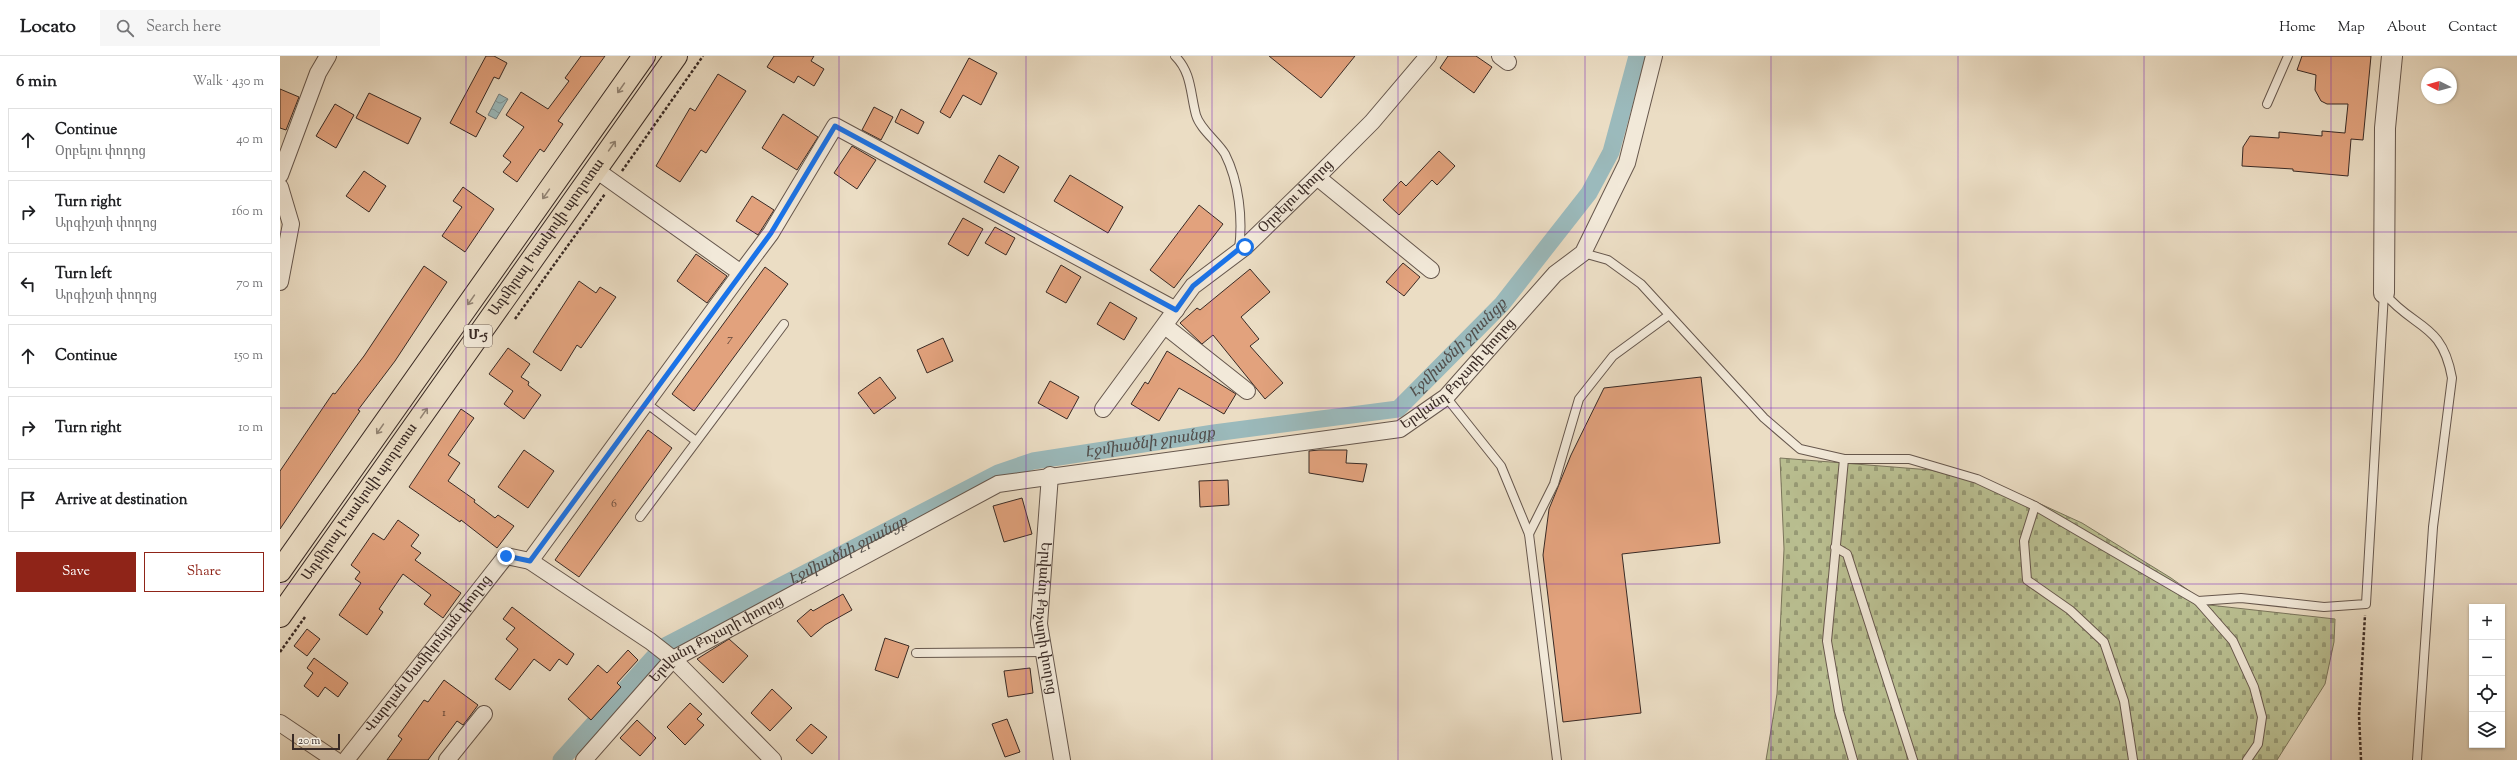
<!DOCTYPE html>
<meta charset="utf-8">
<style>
:root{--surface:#fff;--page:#f6f6f6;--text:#202124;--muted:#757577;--line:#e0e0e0;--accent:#8f2418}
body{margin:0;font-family:"Sorts Mill Goudy","Noto Serif Armenian",serif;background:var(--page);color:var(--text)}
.controls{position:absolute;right:12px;bottom:12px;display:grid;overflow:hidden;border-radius:0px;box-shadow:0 1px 3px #0004}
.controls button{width:36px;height:36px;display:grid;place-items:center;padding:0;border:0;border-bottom:1px solid var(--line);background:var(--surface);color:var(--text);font:20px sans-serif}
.compass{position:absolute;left:2141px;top:12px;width:36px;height:36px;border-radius:50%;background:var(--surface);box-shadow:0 1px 3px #0004;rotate:276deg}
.scale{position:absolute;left:12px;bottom:10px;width:48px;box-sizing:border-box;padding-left:4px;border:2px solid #392a25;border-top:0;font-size:11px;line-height:14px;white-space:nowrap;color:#392a25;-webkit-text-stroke:3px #f2e9d9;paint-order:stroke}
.stop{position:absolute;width:12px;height:12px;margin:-9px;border:3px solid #1a73e8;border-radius:50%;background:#fff}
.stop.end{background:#1a73e8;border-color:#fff;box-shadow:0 1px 4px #0008}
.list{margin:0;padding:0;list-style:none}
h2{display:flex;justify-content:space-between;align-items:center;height:52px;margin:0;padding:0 16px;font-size:17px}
h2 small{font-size:13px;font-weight:400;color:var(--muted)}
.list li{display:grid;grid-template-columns:26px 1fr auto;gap:12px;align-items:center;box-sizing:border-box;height:64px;margin:0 8px 8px;padding:0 8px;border:1px solid var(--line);border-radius:0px}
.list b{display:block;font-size:15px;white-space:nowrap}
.list p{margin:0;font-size:13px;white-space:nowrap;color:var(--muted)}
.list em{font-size:13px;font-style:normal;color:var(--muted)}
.actions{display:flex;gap:8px;padding:12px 16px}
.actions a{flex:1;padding:9px 0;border:1px solid var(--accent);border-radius:0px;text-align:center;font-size:14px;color:var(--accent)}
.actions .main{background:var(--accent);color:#fff}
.icon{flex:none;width:22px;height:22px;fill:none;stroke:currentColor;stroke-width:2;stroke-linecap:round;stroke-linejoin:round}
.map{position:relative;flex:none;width:2237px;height:704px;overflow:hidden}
header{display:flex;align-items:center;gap:24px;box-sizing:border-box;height:56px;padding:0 20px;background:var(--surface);border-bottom:1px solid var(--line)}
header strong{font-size:19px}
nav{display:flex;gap:22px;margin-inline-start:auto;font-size:14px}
.search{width:280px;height:36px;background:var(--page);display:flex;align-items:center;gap:10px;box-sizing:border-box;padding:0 14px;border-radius:0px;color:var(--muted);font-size:15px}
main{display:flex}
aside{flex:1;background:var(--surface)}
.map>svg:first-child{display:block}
</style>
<header>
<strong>Locato</strong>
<div class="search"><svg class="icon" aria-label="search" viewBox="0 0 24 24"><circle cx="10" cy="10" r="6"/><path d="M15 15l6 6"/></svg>Search here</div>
<nav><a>Home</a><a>Map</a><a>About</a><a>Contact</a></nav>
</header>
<main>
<aside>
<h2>6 min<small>Walk · 430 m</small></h2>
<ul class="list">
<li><svg class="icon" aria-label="ahead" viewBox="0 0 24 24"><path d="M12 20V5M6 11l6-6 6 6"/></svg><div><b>Continue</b><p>Օրբելու փողոց</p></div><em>40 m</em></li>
<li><svg class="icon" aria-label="right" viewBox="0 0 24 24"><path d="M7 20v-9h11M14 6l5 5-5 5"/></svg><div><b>Turn right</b><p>Արգիշտի փողոց</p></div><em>160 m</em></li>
<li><svg class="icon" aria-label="left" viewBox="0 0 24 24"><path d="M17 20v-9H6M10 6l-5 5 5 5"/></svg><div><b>Turn left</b><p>Արգիշտի փողոց</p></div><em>70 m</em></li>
<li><svg class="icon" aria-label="ahead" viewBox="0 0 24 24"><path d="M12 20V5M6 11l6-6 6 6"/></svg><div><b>Continue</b></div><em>150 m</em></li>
<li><svg class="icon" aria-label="right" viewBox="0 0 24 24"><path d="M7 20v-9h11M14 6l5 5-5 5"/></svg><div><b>Turn right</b></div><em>10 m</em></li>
<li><svg class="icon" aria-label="arrive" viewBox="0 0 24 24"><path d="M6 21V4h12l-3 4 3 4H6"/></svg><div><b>Arrive at destination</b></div></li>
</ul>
<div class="actions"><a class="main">Save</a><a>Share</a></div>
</aside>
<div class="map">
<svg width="2237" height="704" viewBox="0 0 2237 704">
<defs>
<pattern id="cemetery-stones" width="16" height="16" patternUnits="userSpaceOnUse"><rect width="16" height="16" fill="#bac092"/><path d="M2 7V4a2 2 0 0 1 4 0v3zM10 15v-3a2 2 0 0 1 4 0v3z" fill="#989c77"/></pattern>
<pattern id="water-waves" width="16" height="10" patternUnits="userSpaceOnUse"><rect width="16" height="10" fill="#9bbabc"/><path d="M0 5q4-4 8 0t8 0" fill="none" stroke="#7f9799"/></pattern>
</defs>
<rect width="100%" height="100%" fill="#ebddc4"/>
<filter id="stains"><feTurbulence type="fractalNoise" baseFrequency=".005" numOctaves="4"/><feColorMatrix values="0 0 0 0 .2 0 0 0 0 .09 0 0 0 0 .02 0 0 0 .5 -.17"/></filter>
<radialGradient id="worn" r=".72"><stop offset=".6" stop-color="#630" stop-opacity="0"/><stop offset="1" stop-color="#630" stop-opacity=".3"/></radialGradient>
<path fill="url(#cemetery-stones)" stroke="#7a755c" d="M1500 402 1651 414 1732 435 1802 467 1891 522 1929 549 2055 563 2054 586 2045 628 1997 704H1486L1497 638 1504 493Z"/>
<path fill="url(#water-waves)" stroke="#748080" d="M219 38 228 43 216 63 208 59Z"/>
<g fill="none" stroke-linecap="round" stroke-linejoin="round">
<path stroke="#9bbabc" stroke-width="17" id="s1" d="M281 704 383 591 718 417 753 405 934 377 1118 353 1222 248 1309 137 1331 96 1357 0"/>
</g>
<g fill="#e2a27d" stroke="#392a25">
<path d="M206 0H214L227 7 219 23 214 21 196 56 206 62 196 81 170 67Z"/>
<path d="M301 0H325L278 65 283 68 264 96 260 93 237 126 223 116 231 106 223 100 244 71 226 59 241 36 268 53 289 25 285 22Z"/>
<path d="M494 0H534L531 5 544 13 534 30 518 20 514 27 487 11Z"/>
<path d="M989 0H1075L1041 42Z"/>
<path d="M1168 0H1196L1212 11 1194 37 1160 12Z"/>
<path d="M2022 0H2091L2083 84 2071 83 2068 120 2013 115V113L1962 110 1963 91 1970 80 1999 82V76L2042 80V75L2065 77 2068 48H2047L2041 45 2035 34 2036 19 2017 14Z"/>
<path d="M689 2 717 17 701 49 683 39 670 62 660 56Z"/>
<path d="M438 18 466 35 426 97 421 94 400 126 376 110 410 52 415 55Z"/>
<path d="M0 33 19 41 6 74 0 72Z"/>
<path d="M89 37 141 62 128 88 76 62Z"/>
<path d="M55 48 74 59 56 92 36 80Z"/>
<path d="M594 51 613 61 601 84 582 74Z"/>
<path d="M621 53 644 66 638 78 615 66Z"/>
<path d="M503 58 538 81 517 114 482 92Z"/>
<path d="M572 90 596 104 577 133 554 117Z"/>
<path d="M1159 95 1175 110 1157 129 1152 124 1119 159 1103 144 1121 125 1126 130Z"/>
<path d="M719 99 739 111 724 137 704 126Z"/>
<path d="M84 115 106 130 89 156 66 140Z"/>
<path d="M790 119 843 151 828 177 774 145Z"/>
<path d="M183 131 214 153 185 196 162 180 182 151 173 145Z"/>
<path d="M472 140 494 154 478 179 456 165Z"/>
<path d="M919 149 943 168 894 232 870 214Z"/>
<path d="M683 162 703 173 688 200 668 188Z"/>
<path d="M715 171 735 182 726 199 705 187Z"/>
<path d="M416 198 447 220 427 247 397 225Z"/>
<path d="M1123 207 1140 221 1124 240 1106 226Z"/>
<path d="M781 209 801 221 786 247 766 236Z"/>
<path d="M144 210 167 226 115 305 78 354 80 355 0 473V415L53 337 55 338 84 300Z"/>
<path d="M485 211 508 228 414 355 392 338Z"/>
<path d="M970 213 990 236 961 261 979 283 970 290 1003 327 985 343 933 279 922 288 900 267 917 252 920 254Z"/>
<path d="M299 225 316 237 320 231 336 241 301 292 297 289 281 315 253 296Z"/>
<path d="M830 246 857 262 844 284 817 268Z"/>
<path d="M663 282 673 305 647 317 637 294Z"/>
<path d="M228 292 250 308 241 321 249 326 248 329 261 339 244 363 224 348 233 335 209 318Z"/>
<path d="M887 295 956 338 944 358 899 332 879 365 851 348 865 326 868 328Z"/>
<path d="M600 321 616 342 594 358 578 337Z"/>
<path d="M1421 321 1440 487 1342 498 1361 657 1283 666 1263 499 1269 453 1291 399 1324 332Z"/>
<path d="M770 325 799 341 787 363 758 347Z"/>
<path d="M181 353 194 362 168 399 180 407 168 425 195 444 194 446 215 462 218 459 234 470 217 492 181 464 180 466 129 431Z"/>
<path d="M368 374 392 392 299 521 275 504Z"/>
<path d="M244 394 274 415 248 452 218 431Z"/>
<path d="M1039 394H1067L1066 407 1087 408 1083 426 1029 417V395Z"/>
<path d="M948 424 949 449 920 451 919 425Z"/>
<path d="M742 442 752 478 724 486 713 450Z"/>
<path d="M118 464 139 479 131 490 141 497 135 504 181 537 163 562 144 548 151 539 123 518 99 553 103 556 87 579 59 559 81 527 75 523 80 516 71 509 93 477 104 484Z"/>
<path d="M563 538 572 554 545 569 531 581 517 565 531 553 533 555Z"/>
<path d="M232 551 294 598 287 609 279 603 270 615 254 603 230 634 215 623 238 593 226 583 235 572 223 563Z"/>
<path d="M27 573 40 583 27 600 14 590Z"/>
<path d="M605 582 629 590 618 622 595 614Z"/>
<path d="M449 583 468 600 443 627 417 603Z"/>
<path d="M348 594 358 604 337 627 341 631 311 664 288 643 318 609 327 617Z"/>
<path d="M34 602 68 627 58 641 45 631 38 641 24 630 33 617 27 612Z"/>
<path d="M750 612 753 637 728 641 724 615Z"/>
<path d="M164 624 198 649 190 660 183 669 177 665 148 704H107L122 683 118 680 144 644 148 646Z"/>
<path d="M492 633 512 652 490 675 471 657Z"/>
<path d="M410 647 422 658 417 663 424 669 405 689 387 671Z"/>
<path d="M727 663 740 696 725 701 712 668Z"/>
<path d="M357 664 376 682 360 700 340 682Z"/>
<path d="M531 668 547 681 532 698 516 684Z"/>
</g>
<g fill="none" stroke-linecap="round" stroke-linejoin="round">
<defs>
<g id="service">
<path d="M895 0C912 17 910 37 916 59 920 73 937 85 945 98 959 126 963 163 959 193"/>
<path d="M1987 48 2008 0"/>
<path d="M1303 197 1328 204 1361 228 1484 362 1520 393 1564 403H1629L1697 423 1755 450 1918 545 1953 585 1974 631 1982 661 1978 688 1967 704"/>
<path d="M2104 237C2135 274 2162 266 2172 322L2153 471 2137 704"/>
<path d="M1166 341 1221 410 1249 478 1277 704"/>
<path d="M366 347 416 385"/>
<path d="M1564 403 1547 585 1559 655 1573 704"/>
<path d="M1755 450 1744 485 1747 524 1790 554 1824 586 1844 645 1853 704"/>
<path d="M360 461 504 268"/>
<path d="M1249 478 1274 428 1299 343 1333 300 1389 259"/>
<path d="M1555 491 1567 498 1633 704"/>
<path d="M1918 545 1961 542 2044 551 2086 548 2104 237"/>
<path d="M636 597 764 596"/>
</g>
<g id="minor">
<path d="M1220 0 1228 6"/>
<path d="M0 119 38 17 48 0"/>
<path d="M1037 121 1151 214"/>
<path d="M0 131 11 168 0 226"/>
<path d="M461 217 491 177 555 70 896 254"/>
<path d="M885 270 967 335"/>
<path id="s2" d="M823 353 913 230 965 191 1037 121 1092 66 1148 0"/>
<path id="s3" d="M770 419 759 568 782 704"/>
<path d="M250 505 370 585 393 603 493 704"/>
<path d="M0 667 55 704"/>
<path id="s4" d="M66 704 226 500 250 505 461 217 316 114"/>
<path d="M167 704 204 658"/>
<path id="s5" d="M304 704 393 603 718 428 1120 373 1166 341 1275 218 1303 197 1347 107 1374 0"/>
</g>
<path id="tertiary" d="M2104 237 2105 72 2112 0"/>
<g id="trunk">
<path d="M0 515 364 0"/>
<path id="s6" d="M0 560 396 0"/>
</g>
</defs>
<use href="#service" stroke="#66574d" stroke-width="10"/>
<use href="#minor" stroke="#66574d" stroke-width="18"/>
<use href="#tertiary" stroke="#66574d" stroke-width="22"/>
<use href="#trunk" stroke="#392a25" stroke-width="24"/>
<g stroke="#392a25" stroke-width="2.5" stroke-dasharray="3 2" stroke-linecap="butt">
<path d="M342 115 423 0"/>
<path d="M235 263 325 138"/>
<path d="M0 596 25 561"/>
<path d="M2081 704 2079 659 2085 559"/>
</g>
<use href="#service" stroke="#f2e9d9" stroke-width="8"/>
<use href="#minor" stroke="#f2e9d9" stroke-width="16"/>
<use href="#tertiary" stroke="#f2e9d9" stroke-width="20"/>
<use href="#trunk" stroke="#ebddc4" stroke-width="22"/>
</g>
<defs><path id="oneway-shaft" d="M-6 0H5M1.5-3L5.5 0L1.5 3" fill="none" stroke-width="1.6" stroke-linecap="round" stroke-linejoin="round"/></defs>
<g stroke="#928474">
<use href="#oneway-shaft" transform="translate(341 32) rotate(125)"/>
<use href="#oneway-shaft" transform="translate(332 90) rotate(-55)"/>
<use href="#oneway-shaft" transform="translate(266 138) rotate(125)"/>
<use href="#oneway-shaft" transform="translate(191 244) rotate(125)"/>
<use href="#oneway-shaft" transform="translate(144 357) rotate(-55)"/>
<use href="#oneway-shaft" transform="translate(100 373) rotate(125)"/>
</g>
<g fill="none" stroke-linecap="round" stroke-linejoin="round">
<path stroke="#1a73e8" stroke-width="5" d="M226 500 250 505 491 177 555 70 896 254 913 230 959 193 965 191"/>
</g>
<path fill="none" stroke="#7b2cbf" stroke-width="1" stroke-opacity="0.55" d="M186 0V704M373 0V704M559 0V704M746 0V704M932 0V704M1118 0V704M1305 0V704M1491 0V704M1678 0V704M1864 0V704M2051 0V704M0 176H2237M0 352H2237M0 528H2237"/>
<g text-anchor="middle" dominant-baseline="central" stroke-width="3" stroke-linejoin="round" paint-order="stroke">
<g font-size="12" fill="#63483b">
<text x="450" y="283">7</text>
<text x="334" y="448">6</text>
<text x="164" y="657">1</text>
</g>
<rect fill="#f2e9d9" stroke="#70635b" stroke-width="1" x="184" y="269" width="28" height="22" rx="3"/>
<g font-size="13" font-weight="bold" fill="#392a25">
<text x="198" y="280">Մ-5</text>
</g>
<g font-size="14" fill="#392a25" stroke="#f2e9d9">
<text stroke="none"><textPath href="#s2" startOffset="289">Օրբելու փողոց</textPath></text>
<text stroke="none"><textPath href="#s6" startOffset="463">Ադմիրալ Իսակովի պողոտա</textPath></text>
<text stroke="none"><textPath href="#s5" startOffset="990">Երվանդ Քոչարի փողոց</textPath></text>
<text stroke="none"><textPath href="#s6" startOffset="139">Ադմիրալ Իսակովի պողոտա</textPath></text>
<text stroke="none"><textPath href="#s3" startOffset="144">Երվանդ Քոչարի փողոց</textPath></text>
<text stroke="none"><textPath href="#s5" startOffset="182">Երվանդ Քոչարի փողոց</textPath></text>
<text stroke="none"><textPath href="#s4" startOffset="134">Վարդան Մամիկոնյան փողոց</textPath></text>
</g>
<g font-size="15" font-style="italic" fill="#524e4b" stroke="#f2e9d9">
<text stroke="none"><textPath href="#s1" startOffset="1021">Էջմիածնի ջրանցք</textPath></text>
<text stroke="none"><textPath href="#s1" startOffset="685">Էջմիածնի ջրանցք</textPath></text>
<text stroke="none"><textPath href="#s1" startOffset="361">Էջմիածնի ջրանցք</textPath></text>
</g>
</g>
<rect width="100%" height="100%" filter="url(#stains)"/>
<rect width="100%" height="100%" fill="url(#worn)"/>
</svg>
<div class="controls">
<button>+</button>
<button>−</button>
<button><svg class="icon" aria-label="locate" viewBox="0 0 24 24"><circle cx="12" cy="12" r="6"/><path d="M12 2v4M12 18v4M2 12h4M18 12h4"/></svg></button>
<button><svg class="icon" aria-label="layers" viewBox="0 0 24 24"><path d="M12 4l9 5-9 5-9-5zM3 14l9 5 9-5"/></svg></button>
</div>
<svg class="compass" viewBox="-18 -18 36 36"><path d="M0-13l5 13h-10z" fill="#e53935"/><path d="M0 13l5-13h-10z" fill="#757577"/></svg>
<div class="scale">20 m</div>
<div class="stop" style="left:965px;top:191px"></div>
<div class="stop end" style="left:226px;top:500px"></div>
</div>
</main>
